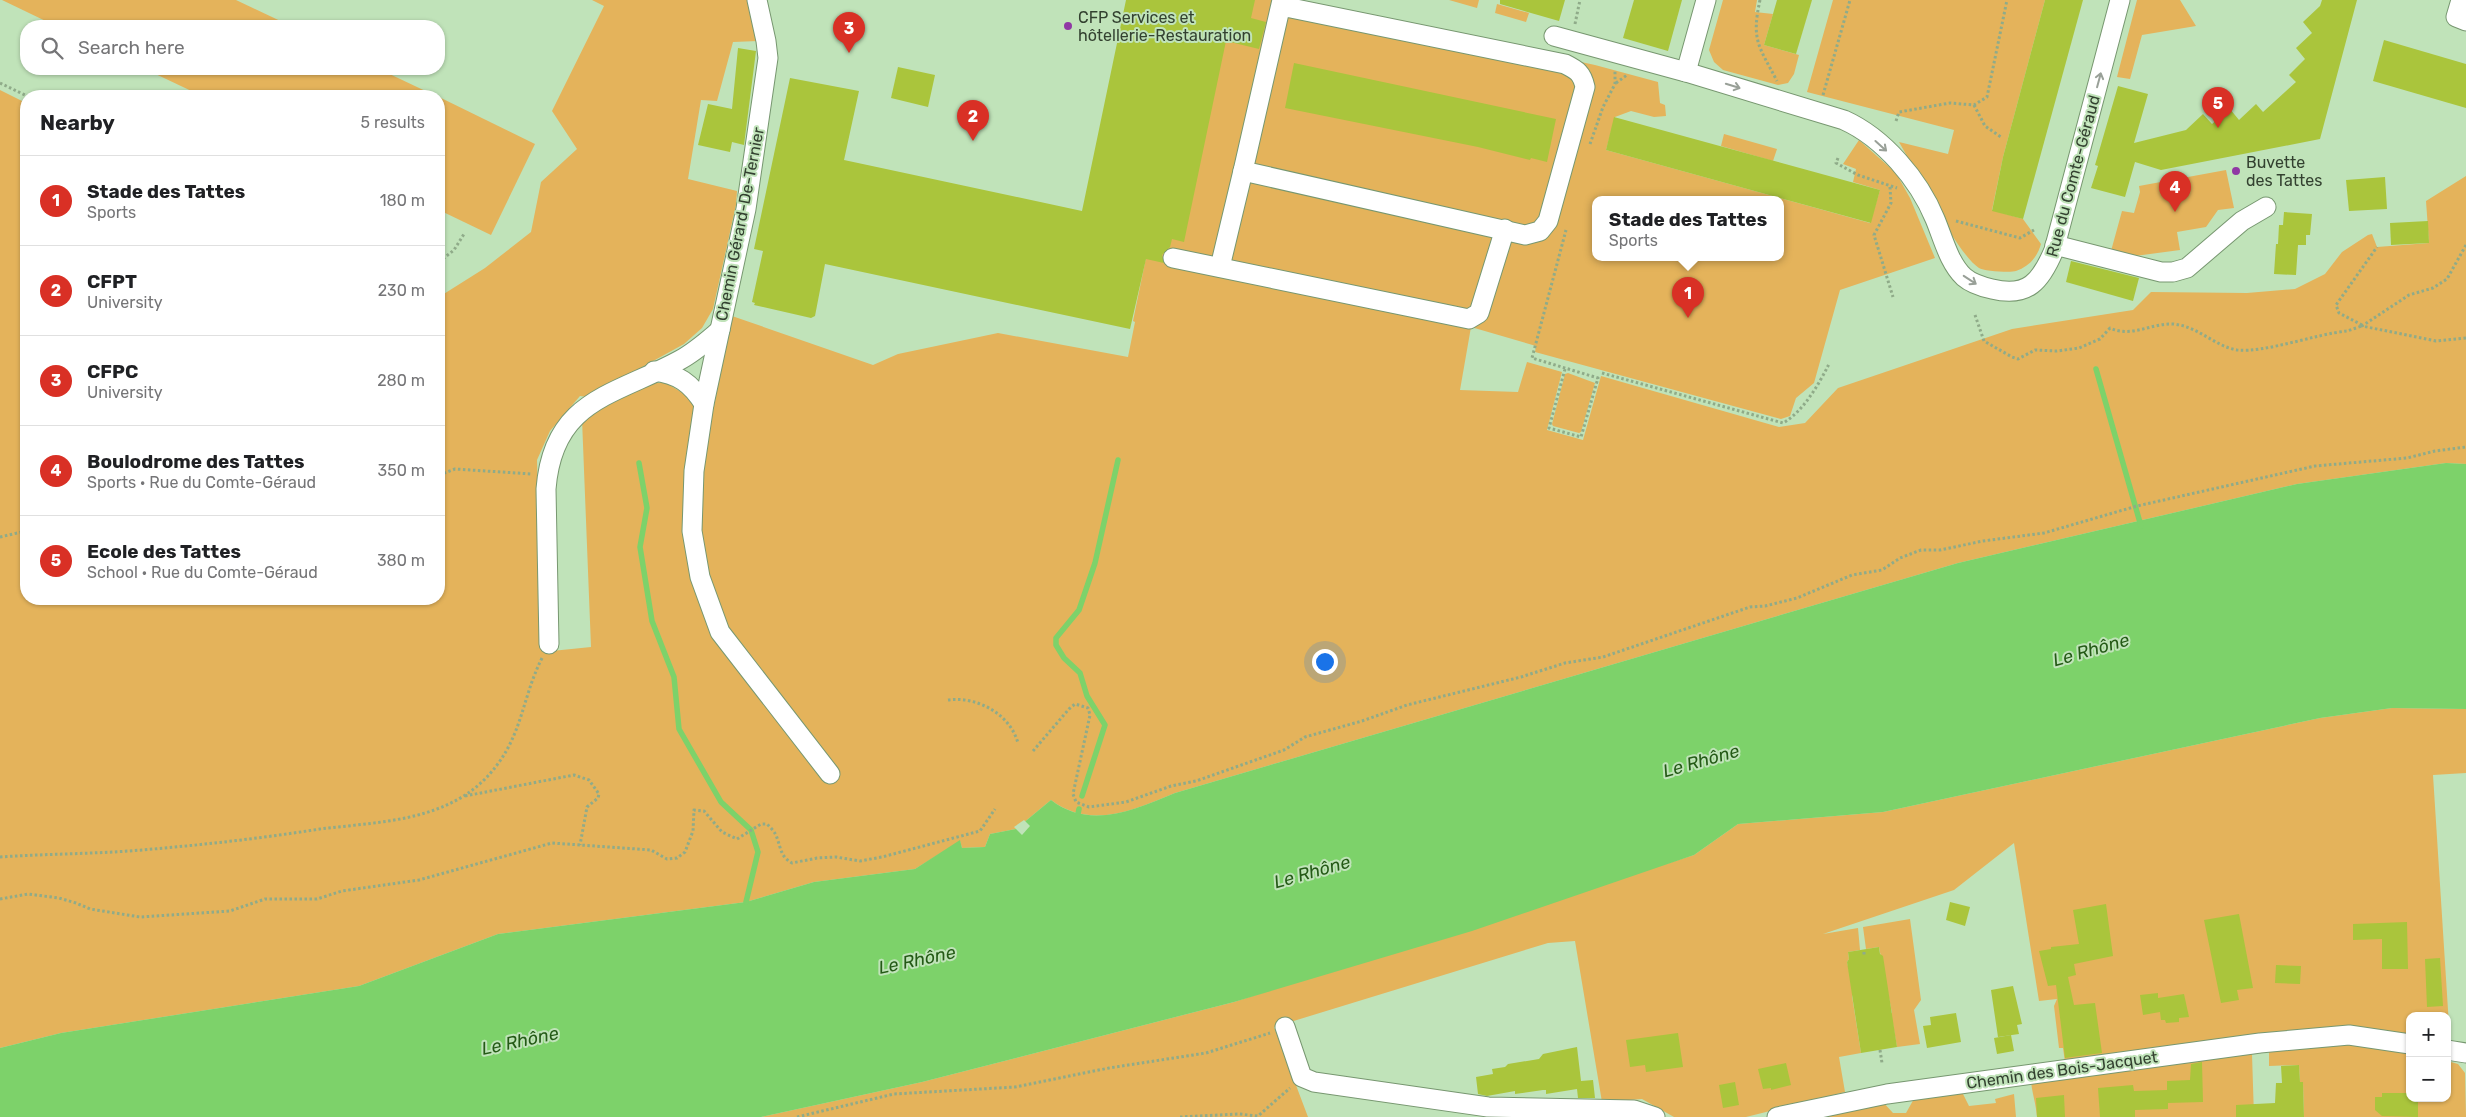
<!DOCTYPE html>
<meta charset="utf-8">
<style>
:root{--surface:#fff;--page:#f2f2f2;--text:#202124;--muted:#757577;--line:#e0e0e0;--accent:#d93025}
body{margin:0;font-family:Rubik,sans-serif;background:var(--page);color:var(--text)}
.controls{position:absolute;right:15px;bottom:15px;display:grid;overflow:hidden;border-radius:10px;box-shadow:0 1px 4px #0004}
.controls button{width:45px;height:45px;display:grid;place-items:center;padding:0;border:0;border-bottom:1px solid var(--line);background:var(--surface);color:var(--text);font:25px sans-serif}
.you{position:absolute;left:1324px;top:661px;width:18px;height:18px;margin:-12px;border:4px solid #fff;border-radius:50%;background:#1a73e8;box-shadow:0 0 0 8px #1a73e833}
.badge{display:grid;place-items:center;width:32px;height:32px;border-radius:50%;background:var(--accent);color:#fff;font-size:16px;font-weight:700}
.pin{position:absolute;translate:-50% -41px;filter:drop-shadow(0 1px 2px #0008)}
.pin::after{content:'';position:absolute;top:26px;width:18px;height:15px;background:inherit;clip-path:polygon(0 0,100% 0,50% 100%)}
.popup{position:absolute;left:1592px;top:196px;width:192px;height:65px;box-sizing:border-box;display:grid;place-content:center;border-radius:10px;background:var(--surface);filter:drop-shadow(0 1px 4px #0005);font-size:16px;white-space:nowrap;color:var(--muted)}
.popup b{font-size:19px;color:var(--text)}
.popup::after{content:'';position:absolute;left:50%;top:100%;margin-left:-10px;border:10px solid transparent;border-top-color:var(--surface)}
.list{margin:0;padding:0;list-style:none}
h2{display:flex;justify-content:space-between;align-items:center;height:65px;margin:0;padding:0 20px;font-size:21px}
h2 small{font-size:16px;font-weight:400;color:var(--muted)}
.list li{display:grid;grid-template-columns:32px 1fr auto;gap:15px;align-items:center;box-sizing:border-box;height:90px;padding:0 20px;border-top:1px solid var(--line)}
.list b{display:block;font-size:19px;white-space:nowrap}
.list p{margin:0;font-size:16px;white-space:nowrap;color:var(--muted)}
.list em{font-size:16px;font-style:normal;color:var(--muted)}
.icon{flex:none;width:28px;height:28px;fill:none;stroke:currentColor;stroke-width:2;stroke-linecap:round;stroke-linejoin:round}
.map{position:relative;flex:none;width:2466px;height:1117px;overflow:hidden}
.search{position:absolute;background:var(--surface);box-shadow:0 1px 4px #0004;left:20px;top:20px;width:425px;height:55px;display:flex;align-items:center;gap:12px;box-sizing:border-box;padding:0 18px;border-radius:20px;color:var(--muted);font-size:19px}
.panel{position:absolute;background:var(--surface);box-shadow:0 1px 4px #0004;left:20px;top:90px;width:425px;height:515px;border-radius:20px}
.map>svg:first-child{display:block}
</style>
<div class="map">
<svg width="2466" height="1117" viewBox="0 0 2466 1117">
<rect width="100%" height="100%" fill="#c0e3b9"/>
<g fill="#e4b35b" fill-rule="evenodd">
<path d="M2 0H236L291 26H56Z"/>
<path d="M592 0H749L758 41 733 42 717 101 701 100 688 179 737 191 736 205 713 309 702 328 684 344 588 397 580 396 550 431 537 460 542 652 591 647 582 419 651 383H666L713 411 732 316 873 365 898 354 998 333 1128 357 1135 322 1133 321 1199 0H1293L1595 65 1658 82 1660 103 1665 105 1666 116 1654 117 1631 111 1615 117 1606 150 1870 223 1880 190 1853 182 1856 169 1843 164 1859 140 1896 173 1910 198 1935 258 1840 290 1814 383 1796 398 1790 416 1781 419 1535 352 1536 346 1471 327 1460 390 1518 392 1527 362 1562 372 1547 430 1583 440 1601 376 1779 427 1805 423 1838 388 2012 329 2133 310 2151 292 2247 293 2295 289 2325 274 2342 252 2368 235 2372 234 2377 247 2429 243 2426 201 2466 176V464L2446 463 2297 484 1958 563 1175 793C1134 810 1091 830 1051 800L1016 829 990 834 985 847 962 848 960 841 915 869 814 882 746 902 498 934 359 986 61 1033 0 1048V90L26 103V599H439V297L485 268 531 232 541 182 577 149 552 111 604 6ZM1596 199H1780V257H1596Z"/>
<path d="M1449 0H1479L1477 8Z"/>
<path d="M1723 0H1757L1755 12 1773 14 1764 45 1799 55 1794 74 1788 83 1778 85 1723 70 1714 62 1709 50Z"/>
<path d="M1833 0H2045L2003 157 1992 210 2023 219 2041 244C2037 258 2029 266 2016 271 2011 273 1983 271 1979 268 1956 253 1915 169 1899 142L1948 154 1954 130 1807 92Z"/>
<path d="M2137 0H2180L2196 26 2142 35 2130 79 2117 77Z"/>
<path d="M1497 4 1529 13 1526 22 1495 13Z"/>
<path d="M145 69H379L436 96H202Z"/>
<path d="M439 97 535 144 491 235 439 210Z"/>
<path d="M1724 134 1777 149 1773 161 1721 146Z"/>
<path d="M2226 170 2234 208 2218 210 2206 227 2177 232 2180 250 2135 256 2111 251 2122 211 2134 213 2140 192 2139 186Z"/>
<path d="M1568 373 1595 383 1581 432 1579 433 1553 426 1552 424 1565 374Z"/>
<path d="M2392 708 2466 709V773L2433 775 2450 1041H2447V1016H2410V1036L2065 1062 2063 1048H2059L2054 1006 2057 999 2039 1001 2014 843 1954 890 1823 934 1858 928 1860 950 1848 952 1849 959 1847 962 1854 993 1852 996 1861 1053 1839 1057 1845 1092 1746 1117H1674L1642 1099 1602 1102 1575 941 1548 943 1274 1027 1308 1117H761L922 1082 1234 1002 1694 855 1738 824 1883 812 2320 718Z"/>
<path d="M1910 919 1921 1000 1914 1010 1920 1044 1897 1047 1893 1024 1889 1014 1892 1013 1879 947 1866 949 1863 927Z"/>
<path d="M2348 1043 2410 1053V1098H2447V1061L2458 1064 2465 1073 2466 1117H2304L2303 1083 2300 1082 2299 1065 2269 1066V1050Z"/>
<path d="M2252 1054 2254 1117H2037C2036 1104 2032 1093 2031 1081Z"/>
<path d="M1961 1090 1969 1106 1996 1103 1995 1099 2014 1094 2016 1117H1805L1882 1101 1893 1113H1906L1915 1097Z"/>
</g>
<path fill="#7dd26a" d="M2446 463 2466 464V709L2392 708 2320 718 1883 812 1738 824 1694 855 1472 931 1234 1002 922 1082 761 1117H0V1048L61 1033 359 986 498 934 746 902 814 882 915 869 960 840 962 848 985 847 990 834 1016 829 1051 800C1090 830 1134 810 1175 793L1958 563 2297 484Z"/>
<path fill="#c0e3b9" d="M1024 820 1030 826 1022 835 1014 827Z"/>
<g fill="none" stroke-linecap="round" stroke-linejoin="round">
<g stroke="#7dd26a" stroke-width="5.5">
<path d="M2096 369 2141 526"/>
<path d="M639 463 647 508 640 547 652 621 674 677 679 729 721 802 751 830 758 852 746 902"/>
<path d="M1082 796 1105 725 1087 696 1080 673 1064 658 1056 645V638L1079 610 1095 563 1118 460"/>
<path d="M1078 814 1079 809"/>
</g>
</g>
<g fill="#aac53c">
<path d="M1126 0H1255L1251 18 1266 22 1259 49 1226 41 1184 242 1172 239 1170 247 1162 255 1164 263 1146 259 1130 329 825 264 815 316 811 318 754 305 755 303 752 302 763 251 754 249 790 78 859 91 844 160 1082 211Z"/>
<path d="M1500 0H1565L1559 21 1500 4Z"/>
<path d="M1634 0H1682L1668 51 1623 38Z"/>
<path d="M1777 0H1812L1796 54 1764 45Z"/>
<path d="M2045 0H2083L2023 219 1992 211 2003 157Z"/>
<path d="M2322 0H2357L2320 139 2161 170 2135 162 2125 197 2091 188 2098 166 2095 165 2118 86 2148 94 2134 143 2186 130 2203 114 2212 124 2230 109 2239 120 2256 104 2263 112 2296 82 2289 75 2305 59 2296 48 2312 33 2303 22 2320 6Z"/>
<path d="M2384 40 2466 64V108L2373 81Z"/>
<path d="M738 48 756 51 744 145 732 142 730 152 698 145 708 104 732 109Z"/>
<path d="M1294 63 1556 119 1547 162 1531 158 1530 160 1478 147 1285 108Z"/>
<path d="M898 67 935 75 928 107 891 98Z"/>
<path d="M1614 117 1880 190 1871 223 1606 150Z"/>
<path d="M2385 177 2387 209 2349 211 2346 180Z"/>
<path d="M2284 212 2312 214 2310 235H2306V245H2298L2296 275 2274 274 2276 244H2278L2279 225H2283Z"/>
<path d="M2428 221 2429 243 2391 245 2390 223Z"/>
<path d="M2071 261 2139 278 2133 301 2066 282Z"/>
<path d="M1950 902 1970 907 1965 926 1946 920Z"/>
<path d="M2106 904 2113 956 2074 964 2076 975 2068 977 2074 1005 2095 1003 2102 1053 2065 1058 2056 985 2048 986 2039 951 2051 949V947L2079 944 2073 910Z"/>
<path d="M2239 914 2253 988 2237 990 2239 1000 2221 1003 2204 920Z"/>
<path d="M2407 922 2408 969H2382V939L2353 940V924Z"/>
<path d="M1879 947 1880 954 1883 956 1897 1047 1861 1053 1847 962 1849 959 1848 952Z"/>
<path d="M2440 958 2443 1006 2427 1007 2425 959Z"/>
<path d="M2276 965 2301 966 2300 984 2275 983Z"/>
<path d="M2013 986 2022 1024 2017 1025 2019 1034 1998 1037 1991 990Z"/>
<path d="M2158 993V998L2184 994 2189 1017 2179 1018V1022L2166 1023 2165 1020H2161L2160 1012 2143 1015 2140 995Z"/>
<path d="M1956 1013 1961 1042 1927 1048 1923 1026 1931 1025 1930 1017Z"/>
<path d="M1678 1033 1683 1067 1646 1072 1645 1065 1630 1067 1626 1040Z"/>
<path d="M2011 1035 2014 1051 1997 1054 1994 1038Z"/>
<path d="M1577 1047 1581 1081 1593 1080 1595 1098H1578L1577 1089 1546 1094V1090H1543L1515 1094V1091L1487 1096 1478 1094 1476 1077 1493 1074 1492 1069 1505 1067 1508 1064 1539 1059 1543 1054Z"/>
<path d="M2202 1062 2203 1102 2168 1103V1109L2135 1110V1117H2100L2098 1088 2133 1085 2134 1091 2167 1090V1081L2190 1080 2191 1064Z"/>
<path d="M1786 1063 1791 1085 1771 1090V1088L1763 1089 1758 1069Z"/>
<path d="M2299 1065 2300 1082H2303L2304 1117H2236V1105L2275 1103 2276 1083H2282L2281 1066Z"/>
<path d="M1735 1082 1739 1105 1723 1108 1719 1085Z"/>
<path d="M2382 1093H2410V1098H2418V1117L2382 1116 2375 1110V1097H2382Z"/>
<path d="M2064 1095 2065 1117H2037L2036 1098Z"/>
</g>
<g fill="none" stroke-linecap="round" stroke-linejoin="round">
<defs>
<g id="minor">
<path d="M757 0 766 41 768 58 746 209 704 404 694 471 692 531 700 577 720 632 830 774"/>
<path d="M2461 0 2456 17 2466 21"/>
<path d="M1281 6 1565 64C1577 70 1582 73 1585 87L1548 221 1540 231 1525 235 1243 171 1282 0"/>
<path d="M1554 36 1686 72 1844 120C1884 138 1919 180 1935 219 1943 238 1949 263 1964 277 1972 284 1983 287 1992 289 2028 298 2041 281 2054 250L2120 0"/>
<path d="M1686 72 1706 0"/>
<path d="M2055 245 2161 272H2173L2187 268 2242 221 2266 207"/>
<path d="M1173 258 1469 319 1479 313 1505 229"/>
<path d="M1220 267 1243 171"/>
<path d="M654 371C678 374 691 383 704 404"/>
<path d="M549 644 546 489C553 399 614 396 680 360 695 352 707 341 720 330"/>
<path d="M1285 1027 1302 1077 1314 1082 1488 1107 1634 1110 1655 1117"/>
<path d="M2447 1050 2466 1053"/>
<path d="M1777 1117 1887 1094 2260 1043 2349 1035 2410 1044"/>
</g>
</defs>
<use href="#minor" stroke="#779770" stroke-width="21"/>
<g stroke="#8fab89" stroke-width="3" stroke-dasharray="2.5 2.5" stroke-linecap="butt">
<path d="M1760 0C1751 41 1759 46 1777 81"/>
<path d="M1575 24 1580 0"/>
<path d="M0 83 27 96"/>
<path d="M1616 83 1627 75"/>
<path d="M1823 95 1850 0"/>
<path d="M1974 105 1985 126 2001 137"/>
<path d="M1896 121 1899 112 1950 103 1974 105 1987 97 2007 0"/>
<path d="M1590 144 1603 107 1615 84V71"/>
<path d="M1838 158 1836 163 1858 175 1897 188"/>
<path d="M1890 187 1891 203 1874 235 1893 297"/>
<path d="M1956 221 2020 238 2034 230"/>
<path d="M2466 245 2447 279 2433 288 2409 295 2362 326 2436 341 2466 338"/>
<path d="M439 262 454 250 464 234"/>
<path d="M1975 315 1984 341 2012 357 2018 359 2035 350 2057 351 2079 348 2100 339 2110 328C2132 338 2151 323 2173 324 2198 326 2214 346 2237 350 2265 353 2316 334 2347 331L2362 326"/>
<path d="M2362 325 2339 313 2336 305 2377 247"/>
<path d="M1565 369 1549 428 1581 437 1598 378 1532 358 1566 230"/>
<path d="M1602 373 1783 423C1803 412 1819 384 1829 364"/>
<path d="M439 475 455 469 532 474"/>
<path d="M0 537 26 531"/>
<path d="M948 700C977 696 1010 714 1018 743"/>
<path d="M1033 751 1069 709 1075 704 1088 708 1090 715 1073 794 1076 802 1089 807 1126 802 1171 786 1196 781 1284 750 1305 737 1362 721 1407 705 1521 677 1565 663 1603 657 1750 607 1765 606 1797 598 1852 575 1882 570 1900 558 1921 550H1940L1983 541 2044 533 2137 506 2315 466 2407 458 2435 451 2466 447"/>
<path d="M465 796 574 775 589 780 599 794 598 798 587 807 580 845"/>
<path d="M0 857C43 854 86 854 129 851 193 846 257 839 320 829 376 822 441 822 484 780 523 741 520 702 542 658"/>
<path d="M0 899 28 894 59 898 76 903 90 909 140 917 230 911 265 899H317L342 891 419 880 552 843 651 850 667 859 677 858 685 852 693 831 694 810 704 811 722 832 737 839 761 824H767C771 828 776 833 777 838 781 849 781 857 792 863L817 858 836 857 860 861 882 857 980 831 995 809"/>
<path d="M1864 952V957"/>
<path d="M1880 1050 1882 1063"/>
<path d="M797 1117 894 1094 1015 1087 1109 1068 1206 1053 1270 1033"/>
<path d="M1180 1117 1239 1114 1258 1116 1290 1088"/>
</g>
<use href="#minor" stroke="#fff" stroke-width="19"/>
</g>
<defs><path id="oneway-shaft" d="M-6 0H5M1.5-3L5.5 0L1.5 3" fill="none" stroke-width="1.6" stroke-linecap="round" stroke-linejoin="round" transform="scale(1.25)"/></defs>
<g stroke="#99a098">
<use href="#oneway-shaft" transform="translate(2099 80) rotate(-75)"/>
<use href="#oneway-shaft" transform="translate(1733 86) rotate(17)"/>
<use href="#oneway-shaft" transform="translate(1881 146) rotate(42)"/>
<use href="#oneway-shaft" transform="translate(1970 280) rotate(33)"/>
</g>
<g fill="#9038a4" stroke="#c0e3b9" stroke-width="2">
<circle cx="1068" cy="26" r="5"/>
<circle cx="2236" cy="171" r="5"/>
</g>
<g text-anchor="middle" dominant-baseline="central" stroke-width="4" stroke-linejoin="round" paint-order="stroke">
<g font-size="16" fill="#334130" stroke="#c0e3b9" text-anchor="start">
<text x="1078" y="17">CFP Services et<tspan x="1078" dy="18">hôtellerie-Restauration</tspan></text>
<text x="2246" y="162">Buvette<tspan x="2246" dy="18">des Tattes</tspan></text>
</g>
<g font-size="16" fill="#334130" stroke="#c0e3b9">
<text transform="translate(2073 176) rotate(-75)">Rue du Comte-Géraud</text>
<text transform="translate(740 224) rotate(-79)">Chemin Gérard-De-Ternier</text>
<text transform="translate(2062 1070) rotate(-8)">Chemin des Bois-Jacquet</text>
</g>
<g font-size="18" font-style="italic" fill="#245a16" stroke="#c0e3b9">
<text transform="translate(2091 650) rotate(-16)">Le Rhône</text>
<text transform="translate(1701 761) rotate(-16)">Le Rhône</text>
<text transform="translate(1312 872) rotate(-16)">Le Rhône</text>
<text transform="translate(917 960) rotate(-12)">Le Rhône</text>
<text transform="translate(520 1041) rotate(-12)">Le Rhône</text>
</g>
</g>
</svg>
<div class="controls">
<button>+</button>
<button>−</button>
</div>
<div class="you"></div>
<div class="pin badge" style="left:1688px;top:318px">1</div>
<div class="popup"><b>Stade des Tattes</b>Sports</div>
<div class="pin badge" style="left:973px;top:141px">2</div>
<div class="pin badge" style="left:849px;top:53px">3</div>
<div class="pin badge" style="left:2175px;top:212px">4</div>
<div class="pin badge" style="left:2218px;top:128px">5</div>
<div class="search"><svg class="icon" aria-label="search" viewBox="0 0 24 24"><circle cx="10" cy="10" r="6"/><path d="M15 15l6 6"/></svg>Search here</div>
<section class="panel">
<h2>Nearby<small>5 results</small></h2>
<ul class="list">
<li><span class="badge">1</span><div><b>Stade des Tattes</b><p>Sports</p></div><em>180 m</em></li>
<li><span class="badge">2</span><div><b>CFPT</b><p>University</p></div><em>230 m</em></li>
<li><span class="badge">3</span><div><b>CFPC</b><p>University</p></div><em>280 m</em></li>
<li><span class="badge">4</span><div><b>Boulodrome des Tattes</b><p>Sports · Rue du Comte-Géraud</p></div><em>350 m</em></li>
<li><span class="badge">5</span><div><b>Ecole des Tattes</b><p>School · Rue du Comte-Géraud</p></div><em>380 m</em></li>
</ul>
</section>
</div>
